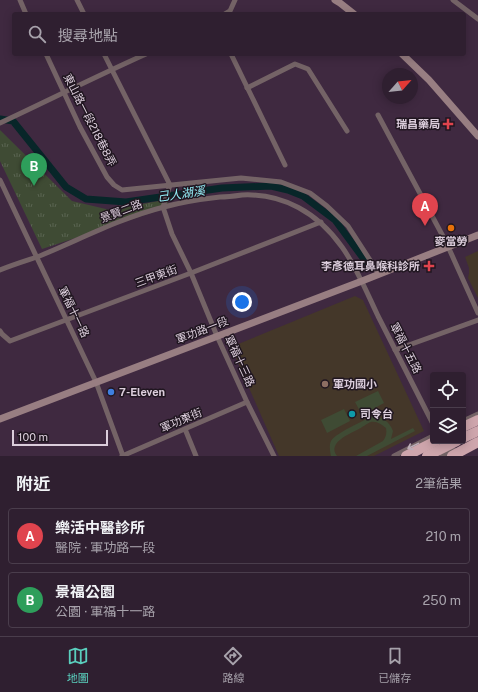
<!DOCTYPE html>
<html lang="zh-TW">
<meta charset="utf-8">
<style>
:root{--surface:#2f1f30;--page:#372738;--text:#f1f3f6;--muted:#a7a2ab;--line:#4a3d4c;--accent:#5acebd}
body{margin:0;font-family:"Public Sans","Noto Sans TC",sans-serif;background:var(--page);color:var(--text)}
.controls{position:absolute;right:12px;bottom:12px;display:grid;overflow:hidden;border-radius:4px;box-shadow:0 2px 10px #0003}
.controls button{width:36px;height:36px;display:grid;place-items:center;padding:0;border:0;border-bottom:1px solid var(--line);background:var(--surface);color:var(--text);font:20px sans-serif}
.compass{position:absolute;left:382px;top:68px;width:36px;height:36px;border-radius:50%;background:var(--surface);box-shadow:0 2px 10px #0003;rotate:63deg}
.scale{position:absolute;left:12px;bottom:10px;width:96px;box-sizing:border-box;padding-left:4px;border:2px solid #dbcddb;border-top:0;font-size:11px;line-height:14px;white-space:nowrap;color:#dbcddb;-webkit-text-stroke:3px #201620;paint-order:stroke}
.you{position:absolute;left:242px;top:302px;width:14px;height:14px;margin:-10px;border:3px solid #fff;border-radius:50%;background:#1a73e8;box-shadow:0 0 0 6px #1a73e833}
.badge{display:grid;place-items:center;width:26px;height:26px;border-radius:50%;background:var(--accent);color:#fff;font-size:13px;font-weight:700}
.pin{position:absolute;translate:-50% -33px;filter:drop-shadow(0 1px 2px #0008)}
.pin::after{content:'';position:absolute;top:21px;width:14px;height:12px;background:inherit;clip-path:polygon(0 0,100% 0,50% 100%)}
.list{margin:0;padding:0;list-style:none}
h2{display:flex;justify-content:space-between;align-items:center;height:52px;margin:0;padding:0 16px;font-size:17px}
h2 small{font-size:13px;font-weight:400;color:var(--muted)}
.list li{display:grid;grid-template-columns:26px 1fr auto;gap:12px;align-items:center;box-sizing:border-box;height:56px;margin:0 8px 8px;padding:0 8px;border:1px solid var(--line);border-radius:4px}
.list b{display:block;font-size:15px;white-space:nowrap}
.list p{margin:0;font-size:13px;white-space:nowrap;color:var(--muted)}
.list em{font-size:13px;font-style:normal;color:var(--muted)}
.icon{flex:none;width:22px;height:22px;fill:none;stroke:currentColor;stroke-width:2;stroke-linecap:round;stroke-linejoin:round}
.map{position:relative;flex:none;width:478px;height:456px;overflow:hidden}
.search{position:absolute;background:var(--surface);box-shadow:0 2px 10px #0003;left:12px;right:12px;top:12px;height:44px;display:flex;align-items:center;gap:10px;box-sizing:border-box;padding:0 14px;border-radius:4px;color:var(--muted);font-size:15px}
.sheet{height:180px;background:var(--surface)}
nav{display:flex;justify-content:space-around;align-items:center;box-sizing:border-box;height:56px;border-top:1px solid var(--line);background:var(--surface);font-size:11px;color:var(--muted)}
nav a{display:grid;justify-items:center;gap:2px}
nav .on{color:var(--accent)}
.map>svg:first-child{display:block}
</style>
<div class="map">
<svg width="478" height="456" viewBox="0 0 478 456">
<defs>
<pattern id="park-tufts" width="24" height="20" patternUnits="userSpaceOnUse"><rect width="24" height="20" fill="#3f4b34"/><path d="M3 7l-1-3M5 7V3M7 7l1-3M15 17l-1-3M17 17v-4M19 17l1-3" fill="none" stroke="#5a6451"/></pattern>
</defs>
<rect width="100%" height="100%" fill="#3f2940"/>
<g fill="#443729">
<path d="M478 251V298L468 278 469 273V268L465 257Z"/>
<path d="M355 296 363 300 424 431 374 456H279L231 347Z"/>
</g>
<g fill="#3f4b34">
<path d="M378 391 384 403 362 415 355 402Z"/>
<path d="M344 409 350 421 327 433 321 420Z"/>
<path d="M372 416C382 417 389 421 393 431L391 439 413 428 415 431 367 456H356L383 441C386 437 387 433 386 428 382 425 377 421 371 422 367 423 362 428 357 430 349 434 327 443 337 456H331C330 451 329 445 331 441 337 432 362 422 372 416Z"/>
</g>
<path fill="url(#park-tufts)" d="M0 130 72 201 110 210 164 200H167L169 205 166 208 42 249 0 161Z"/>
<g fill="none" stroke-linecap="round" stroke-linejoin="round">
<path stroke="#082629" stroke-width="7" d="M0 119 13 121 66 187 86 199 126 202 222 188 271 186 288 190 303 196 335 220 366 262"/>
<g stroke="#746366" stroke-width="5">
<path d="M20 0 26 14"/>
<path d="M77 0 84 14"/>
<path d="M453 0 478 19"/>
<path d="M225 14 230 11 235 0"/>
<path d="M46 54 80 127 107 177 114 185 122 190 241 178 281 182 310 193 327 206 348 226 379 274"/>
<path d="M104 54 170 185"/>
<path d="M231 54 285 165"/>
<path d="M247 88 295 64 308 69 347 131"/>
<path d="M378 115 446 242 478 313"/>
<path d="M0 123C49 100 97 76 146 54"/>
<path d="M0 180 96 382 123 456"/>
<path d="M170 185 163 207 172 234 191 273 217 336 247 402 274 456"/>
<path d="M0 270C12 265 25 261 37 257 79 240 120 218 164 207 182 202 202 199 220 197 227 197 235 196 242 195 283 193 318 213 342 247 357 268 367 293 378 316 396 352 415 388 433 424"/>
<path d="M0 331 2 334 10 341 191 273 321 222"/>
<path d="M395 350 478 320"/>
<path d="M463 421 478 414"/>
<path d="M185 429 196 456"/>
<path d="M122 456 247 402"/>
<path d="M394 456 433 436"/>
<path d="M442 456 454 450"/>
</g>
<g stroke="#987e82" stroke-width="7">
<path d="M335 0 340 3 354 14"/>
<path d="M402 54 429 80 478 136"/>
<path d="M0 419 362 281 478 235"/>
</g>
<g stroke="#cea5ac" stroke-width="10">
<path d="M463 427 478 420"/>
<path d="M463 438 478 431"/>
<path d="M406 456 436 441"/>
<path d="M452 456 478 442"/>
</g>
<path stroke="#cea5ac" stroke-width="10" d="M427 456 457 441"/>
</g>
<defs><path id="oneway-shaft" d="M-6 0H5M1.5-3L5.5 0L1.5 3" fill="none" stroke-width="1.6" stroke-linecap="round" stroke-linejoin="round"/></defs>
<use stroke="#bcadb8" href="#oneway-shaft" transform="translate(413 446) rotate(154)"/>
<g fill="#e0444e" stroke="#201620" stroke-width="1.5">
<path d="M446 118h4v4h4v4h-4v4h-4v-4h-4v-4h4z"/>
<path d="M427 260h4v4h4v4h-4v4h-4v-4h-4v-4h4z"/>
</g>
<circle fill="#e8710a" stroke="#201620" stroke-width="1.5" cx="451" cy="228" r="4"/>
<circle fill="#8d6e63" stroke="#201620" stroke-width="1.5" cx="325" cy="384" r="4"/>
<circle fill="#3f7fe0" stroke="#201620" stroke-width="1.5" cx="111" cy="392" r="4"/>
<circle fill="#0f9aa8" stroke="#201620" stroke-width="1.5" cx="352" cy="414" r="4"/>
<g text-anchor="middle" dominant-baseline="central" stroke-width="3" stroke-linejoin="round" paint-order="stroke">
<g font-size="11" fill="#dbcddb" stroke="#201620">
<text transform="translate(90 120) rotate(63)">東山路一段218巷8弄</text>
<text transform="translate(121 211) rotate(-21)">景賢二路</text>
<text transform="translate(156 276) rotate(-20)">三甲東街</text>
<text transform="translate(74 312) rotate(64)">軍福十一路</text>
<text transform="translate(202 330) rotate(-21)">軍功路一段</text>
<text transform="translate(406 348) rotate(63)">軍福十五路</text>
<text transform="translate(240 361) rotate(65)">軍福十三路</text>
<text transform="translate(181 420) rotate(-23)">軍功東街</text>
</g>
<g font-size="11" font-weight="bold" fill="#dbcddb" stroke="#201620" text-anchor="start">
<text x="440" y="124" text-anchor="end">瑞昌藥局</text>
<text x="451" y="241" text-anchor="middle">麥當勞</text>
<text x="420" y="266" text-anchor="end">李彥德耳鼻喉科診所</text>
<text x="333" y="384">軍功國小</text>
<text x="119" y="392">7-Eleven</text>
<text x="360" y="414">司令台</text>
</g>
<g font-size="12" font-style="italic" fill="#92eef7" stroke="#201620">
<text transform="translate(181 194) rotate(-8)">己人湖溪</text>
</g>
</g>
</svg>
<div class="controls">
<button><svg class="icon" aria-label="locate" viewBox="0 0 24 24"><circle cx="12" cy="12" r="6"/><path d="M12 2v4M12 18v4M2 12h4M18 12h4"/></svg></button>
<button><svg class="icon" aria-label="layers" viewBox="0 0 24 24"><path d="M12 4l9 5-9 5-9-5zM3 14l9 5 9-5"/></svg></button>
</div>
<svg class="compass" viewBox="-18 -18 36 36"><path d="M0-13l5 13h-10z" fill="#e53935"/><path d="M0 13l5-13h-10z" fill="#a7a2ab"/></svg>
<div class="scale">100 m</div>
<div class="you"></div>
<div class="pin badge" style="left:425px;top:226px;background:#e0444e">A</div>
<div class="pin badge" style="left:34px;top:186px;background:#2e9e5b">B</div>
<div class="search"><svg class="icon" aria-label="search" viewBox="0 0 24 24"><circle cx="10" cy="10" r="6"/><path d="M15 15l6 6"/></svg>搜尋地點</div>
</div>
<section class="sheet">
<h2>附近<small>2筆結果</small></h2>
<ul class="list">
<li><span class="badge" style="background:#e0444e">A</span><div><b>樂活中醫診所</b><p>醫院 · 軍功路一段</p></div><em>210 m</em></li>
<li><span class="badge" style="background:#2e9e5b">B</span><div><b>景福公園</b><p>公園 · 軍福十一路</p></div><em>250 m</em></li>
</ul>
</section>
<nav>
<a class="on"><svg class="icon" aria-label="map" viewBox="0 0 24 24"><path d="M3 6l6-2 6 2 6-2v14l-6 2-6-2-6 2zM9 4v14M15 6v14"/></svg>地圖</a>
<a><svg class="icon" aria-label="directions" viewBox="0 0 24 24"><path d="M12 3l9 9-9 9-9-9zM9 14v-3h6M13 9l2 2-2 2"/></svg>路線</a>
<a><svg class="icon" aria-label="saved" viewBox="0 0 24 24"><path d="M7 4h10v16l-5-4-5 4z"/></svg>已儲存</a>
</nav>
